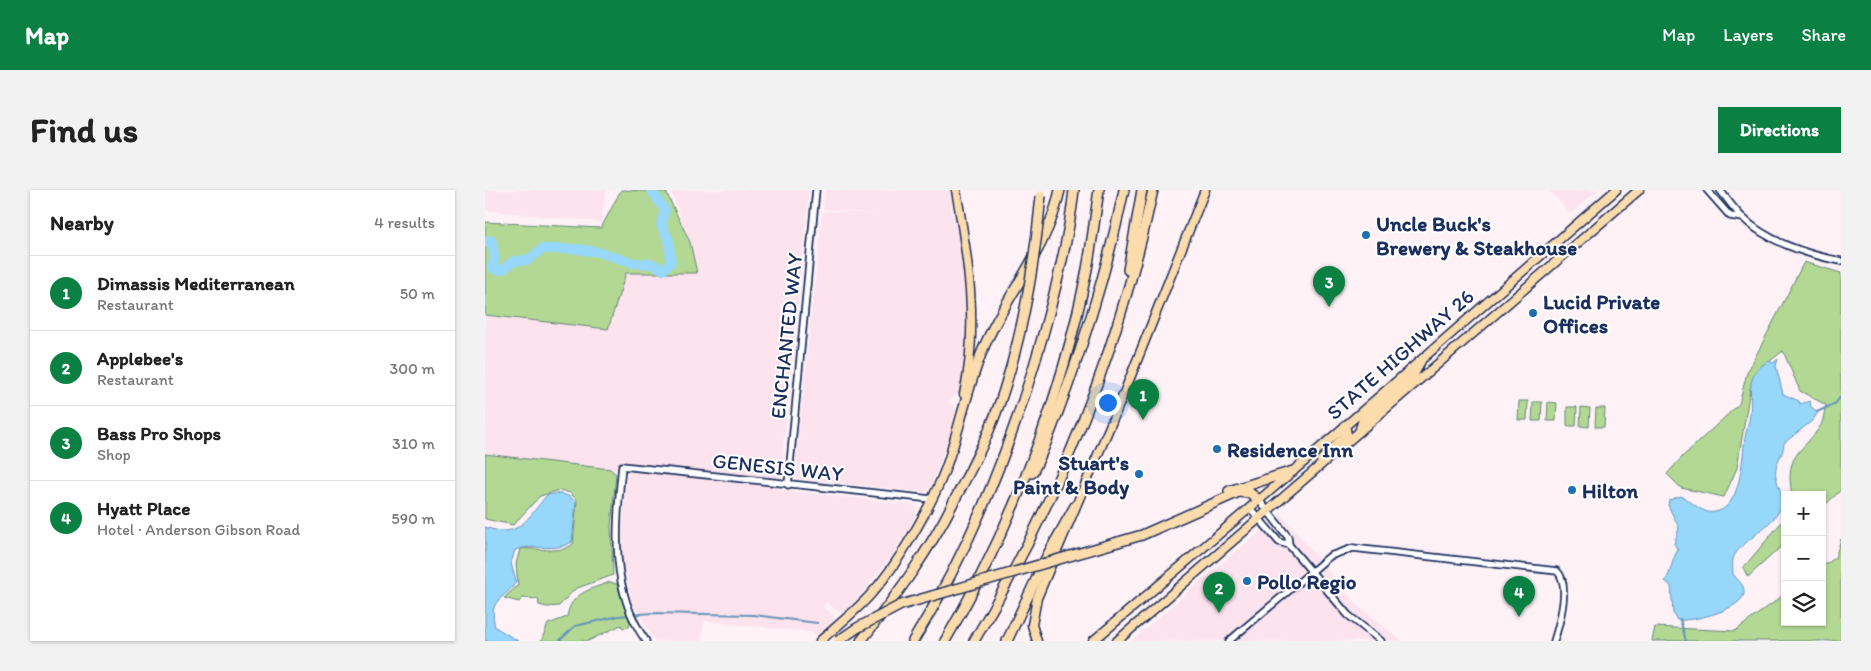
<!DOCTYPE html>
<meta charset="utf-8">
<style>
:root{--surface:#fff;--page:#f2f2f2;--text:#222;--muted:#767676;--line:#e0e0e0;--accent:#0b8043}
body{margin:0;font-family:Itim,sans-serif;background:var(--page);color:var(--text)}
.controls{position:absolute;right:15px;bottom:15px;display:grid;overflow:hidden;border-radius:0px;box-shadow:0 1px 4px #0004}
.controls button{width:45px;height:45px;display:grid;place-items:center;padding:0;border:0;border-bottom:1px solid var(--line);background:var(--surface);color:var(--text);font:25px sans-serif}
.you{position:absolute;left:622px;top:212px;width:18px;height:18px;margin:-12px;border:4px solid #fff;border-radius:50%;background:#1a73e8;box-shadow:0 0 0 8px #1a73e833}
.badge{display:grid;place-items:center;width:32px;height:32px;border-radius:50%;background:var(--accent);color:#fff;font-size:16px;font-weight:700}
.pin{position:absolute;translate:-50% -41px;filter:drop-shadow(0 1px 2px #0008)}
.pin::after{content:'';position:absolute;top:26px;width:18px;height:15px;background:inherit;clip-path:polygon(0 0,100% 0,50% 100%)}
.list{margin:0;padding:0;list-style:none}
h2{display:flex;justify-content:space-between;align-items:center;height:65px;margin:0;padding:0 20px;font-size:21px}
h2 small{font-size:16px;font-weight:400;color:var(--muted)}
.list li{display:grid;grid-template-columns:32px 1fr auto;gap:15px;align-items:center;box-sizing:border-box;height:75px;padding:0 20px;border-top:1px solid var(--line)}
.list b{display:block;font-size:19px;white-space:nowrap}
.list p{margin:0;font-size:16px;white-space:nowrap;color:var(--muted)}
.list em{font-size:16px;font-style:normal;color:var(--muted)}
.icon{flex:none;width:28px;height:28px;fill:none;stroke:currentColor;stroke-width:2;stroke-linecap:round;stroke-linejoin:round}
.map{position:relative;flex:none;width:1356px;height:451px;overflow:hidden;border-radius:0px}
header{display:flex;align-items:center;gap:30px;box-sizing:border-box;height:70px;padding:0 25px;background:var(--accent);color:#fff}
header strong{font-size:24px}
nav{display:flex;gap:28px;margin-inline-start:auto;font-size:18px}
.intro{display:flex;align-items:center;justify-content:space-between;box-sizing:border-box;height:120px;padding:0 30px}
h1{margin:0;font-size:35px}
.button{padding:12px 22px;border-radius:0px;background:var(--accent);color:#fff;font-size:18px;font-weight:700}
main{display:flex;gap:30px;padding:0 30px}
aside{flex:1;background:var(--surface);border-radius:0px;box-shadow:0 1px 4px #0004}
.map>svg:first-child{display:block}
</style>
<header>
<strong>Map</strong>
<nav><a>Map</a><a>Layers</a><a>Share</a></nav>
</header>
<div class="intro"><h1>Find us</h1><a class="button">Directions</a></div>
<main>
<aside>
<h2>Nearby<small>4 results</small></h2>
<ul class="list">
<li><span class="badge">1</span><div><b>Dimassis Mediterranean</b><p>Restaurant</p></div><em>50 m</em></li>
<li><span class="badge">2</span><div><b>Applebee's</b><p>Restaurant</p></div><em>300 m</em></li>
<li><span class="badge">3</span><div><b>Bass Pro Shops</b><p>Shop</p></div><em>310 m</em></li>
<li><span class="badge">4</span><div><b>Hyatt Place</b><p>Hotel · Anderson Gibson Road</p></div><em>590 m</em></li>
</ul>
</aside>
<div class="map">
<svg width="1356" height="451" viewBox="0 0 1356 451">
<rect width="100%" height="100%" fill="#fef2f7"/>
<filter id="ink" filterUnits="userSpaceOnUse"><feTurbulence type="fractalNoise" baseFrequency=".02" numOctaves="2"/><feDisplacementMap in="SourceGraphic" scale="10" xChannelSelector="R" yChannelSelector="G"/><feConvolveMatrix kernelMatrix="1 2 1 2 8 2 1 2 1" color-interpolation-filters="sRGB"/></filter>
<g filter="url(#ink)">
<g fill="#fce3ed">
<path d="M0 0H121L116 32 0 20Z"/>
<path d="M185 0H324L294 300 422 314 430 316 432 319 429 330 406 367 361 422H354L341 412 338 417 349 425V433L333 447 325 442 219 431 216 451H170L149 416 136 367 141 288 145 284 125 279 0 264V125L123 139 141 83 205 52Z"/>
<path d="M340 0H467L469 9 466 16 467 24 472 26 482 84V123L480 126 479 134 483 140 481 170 476 201 471 206 466 207 464 213 469 216 471 220 467 240 445 298 439 302 314 289 309 287 337 24 340 21 395 24 338 19Z"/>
<path d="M1064 0H1113L1085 24Z"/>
<path d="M797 325 871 414 917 451H647L735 374Z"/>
</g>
<g fill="#b2d894" stroke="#668479">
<path d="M136 0 181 2 205 52 212 83H141L123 139 0 125V32L116 38Z"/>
<path d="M1319 72 1356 83V300L1337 318V305H1307C1299 263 1317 264 1336 235 1339 229 1339 221 1341 215L1315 201 1298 161 1276 178 1265 199 1252 278 1239 307 1196 298 1182 284 1198 266 1254 214 1262 183Z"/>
<path d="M1034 211H1043L1042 230H1033Z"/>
<path d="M1048 212H1057L1056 231H1047Z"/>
<path d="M1063 212 1072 213 1071 231H1062Z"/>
<path d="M1082 217H1092L1091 236H1082Z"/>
<path d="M1096 217 1105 218 1104 237 1095 236Z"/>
<path d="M1111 218H1120L1119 237H1110Z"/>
<path d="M0 264 125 279 131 284 126 336 128 385 90 399 74 416 62 417 54 415 53 409 38 408 34 412 19 408 33 395 31 374 35 359C51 357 75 365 88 354L92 310 85 303 75 300 55 306 28 335 0 329Z"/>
<path d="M1300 328V353L1263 387 1258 378Z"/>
<path d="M1356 349V451H1167L1170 437 1250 441 1300 404V432H1337V377L1350 368Z"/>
<path d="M125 392 132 394 145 433 144 437 138 438 136 435 103 451H56L63 434 82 427C85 403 106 399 125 392Z"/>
</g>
<g fill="#97d7f9" stroke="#6594bb">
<path d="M1293 169 1291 176 1298 204 1314 211 1315 214 1325 211 1326 217 1333 222 1328 230 1299 253C1298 267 1292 269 1291 278 1288 293 1302 303 1295 319 1287 337 1252 354 1248 369 1247 373 1248 380 1248 384 1252 390 1258 393 1259 400 1263 419 1206 432 1192 430L1188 423 1186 396 1180 391C1187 382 1186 370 1193 360L1189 354 1194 338 1183 315 1184 310 1196 306C1207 311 1218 325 1230 322 1257 318 1257 267 1260 248 1261 240 1264 233 1265 225 1268 203 1258 185 1284 171L1288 173Z"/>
<path d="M75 303 85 307 91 312 87 352C70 363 49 353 30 360L26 373 31 392C18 412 3 407 10 437L33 451H0V337C35 350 42 328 62 305Z"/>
</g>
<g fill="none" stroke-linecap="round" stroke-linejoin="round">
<g stroke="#6594bb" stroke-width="2">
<path d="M1332 222 1351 213 1356 206"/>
<path d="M1195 429 1201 451"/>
<path d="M74 451 90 436 134 426 167 423 269 425 332 433"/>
</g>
<path stroke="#97d7f9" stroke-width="10" d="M0 53 4 50 7 51 10 69 7 77 9 79 17 80 29 71 43 70 57 59H92L113 62 149 73 168 74 178 80 186 72 184 50 176 35 180 20 166 0"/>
<defs>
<g id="minor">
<path d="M1222 0 1245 26 1258 28"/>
<path d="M1235 0C1242 9 1249 19 1257 27 1281 51 1323 65 1356 71"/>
<path d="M303 295 331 0"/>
<path d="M774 310 803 347 804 355 809 361 863 425 896 451"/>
<path d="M765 318 794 352 804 355"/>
<path d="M161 451C124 399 131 336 137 276L446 309"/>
<path d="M744 451 845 366 868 358 1072 381C1086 394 1074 435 1069 451"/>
</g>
<g id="major">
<path d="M471 0C483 67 494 137 479 204"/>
<path d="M874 242 878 229 928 187 936 171"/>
<path d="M836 270 862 244 860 235"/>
<path d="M335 451C352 436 371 421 386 404 416 371 458 298 468 254"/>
<path d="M552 451 547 435 552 408 639 203 720 0"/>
<path d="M608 451 820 271 1131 0"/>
<path d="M632 451 1154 0"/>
</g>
<g id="highway">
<path d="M643 80 657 0"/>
<path d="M467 259C479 220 488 176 507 140 531 93 564 53 575 0"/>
<path d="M547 283C562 256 571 226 582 198 605 134 625 67 639 0"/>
<path d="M744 301 808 281"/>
<path d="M633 352 657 345 754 302 765 303 774 310"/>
<path d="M376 451C410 407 444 362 469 311"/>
<path d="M428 451C488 355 529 249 559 141 572 95 584 48 589 0"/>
<path d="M460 451C527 337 577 208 602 79 607 53 610 26 614 0"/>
<path d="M489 451C572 312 634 159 668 0"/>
<path d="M522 451 562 366 590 316"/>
</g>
</defs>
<use href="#minor" stroke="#1b2f5e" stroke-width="9"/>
<use href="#major" stroke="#1b2f5e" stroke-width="11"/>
<use href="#highway" stroke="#1b2f5e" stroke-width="12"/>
<use href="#minor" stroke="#fff" stroke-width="5.5"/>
<use href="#major" stroke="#fcdcac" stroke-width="8"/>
<use href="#highway" stroke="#fcdcac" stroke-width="9"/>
<defs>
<g id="highway-bridge">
<path d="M469 311C488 276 507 239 519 200 539 138 550 70 556 6"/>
<path d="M353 451 372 438 416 415 633 352"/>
</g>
</defs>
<use href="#highway-bridge" stroke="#1b2f5e" stroke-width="12" stroke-linecap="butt"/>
<use href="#highway-bridge" stroke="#fcdcac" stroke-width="9"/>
</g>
</g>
<g fill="#1f6fb2" stroke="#fff" stroke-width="2">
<circle cx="881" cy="45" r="5"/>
<circle cx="1048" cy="123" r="5"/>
<circle cx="732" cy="259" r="5"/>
<circle cx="654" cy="284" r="5"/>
<circle cx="1087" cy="300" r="5"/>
<circle cx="762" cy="391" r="5"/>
</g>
<g text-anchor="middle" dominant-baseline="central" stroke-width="4" stroke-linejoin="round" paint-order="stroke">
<g font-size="21" font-weight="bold" fill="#1b2f5e" stroke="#fff" text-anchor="start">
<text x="891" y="33">Uncle Buck's<tspan x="891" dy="24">Brewery &amp; Steakhouse</tspan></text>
<text x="1058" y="111">Lucid Private<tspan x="1058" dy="24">Offices</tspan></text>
<text x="742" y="259">Residence Inn</text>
<text x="644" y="272" text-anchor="end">Stuart's<tspan x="644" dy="24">Paint &amp; Body</tspan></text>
<text x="1097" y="300">Hilton</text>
<text x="772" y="391">Pollo Regio</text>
</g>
<g font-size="21" fill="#1b2f5e" stroke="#fff">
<text transform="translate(301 146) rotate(-84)">ENCHANTED WAY</text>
<text transform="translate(915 164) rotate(-41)">STATE HIGHWAY 26</text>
<text transform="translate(293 277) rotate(6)">GENESIS WAY</text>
</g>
</g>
</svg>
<div class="controls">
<button>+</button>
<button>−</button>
<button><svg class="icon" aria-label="layers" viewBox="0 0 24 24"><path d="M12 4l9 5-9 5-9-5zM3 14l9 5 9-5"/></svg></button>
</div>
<div class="you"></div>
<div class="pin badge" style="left:658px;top:230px">1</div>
<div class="pin badge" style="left:734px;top:423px">2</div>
<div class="pin badge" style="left:844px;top:117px">3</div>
<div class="pin badge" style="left:1034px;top:427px">4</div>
</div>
</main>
